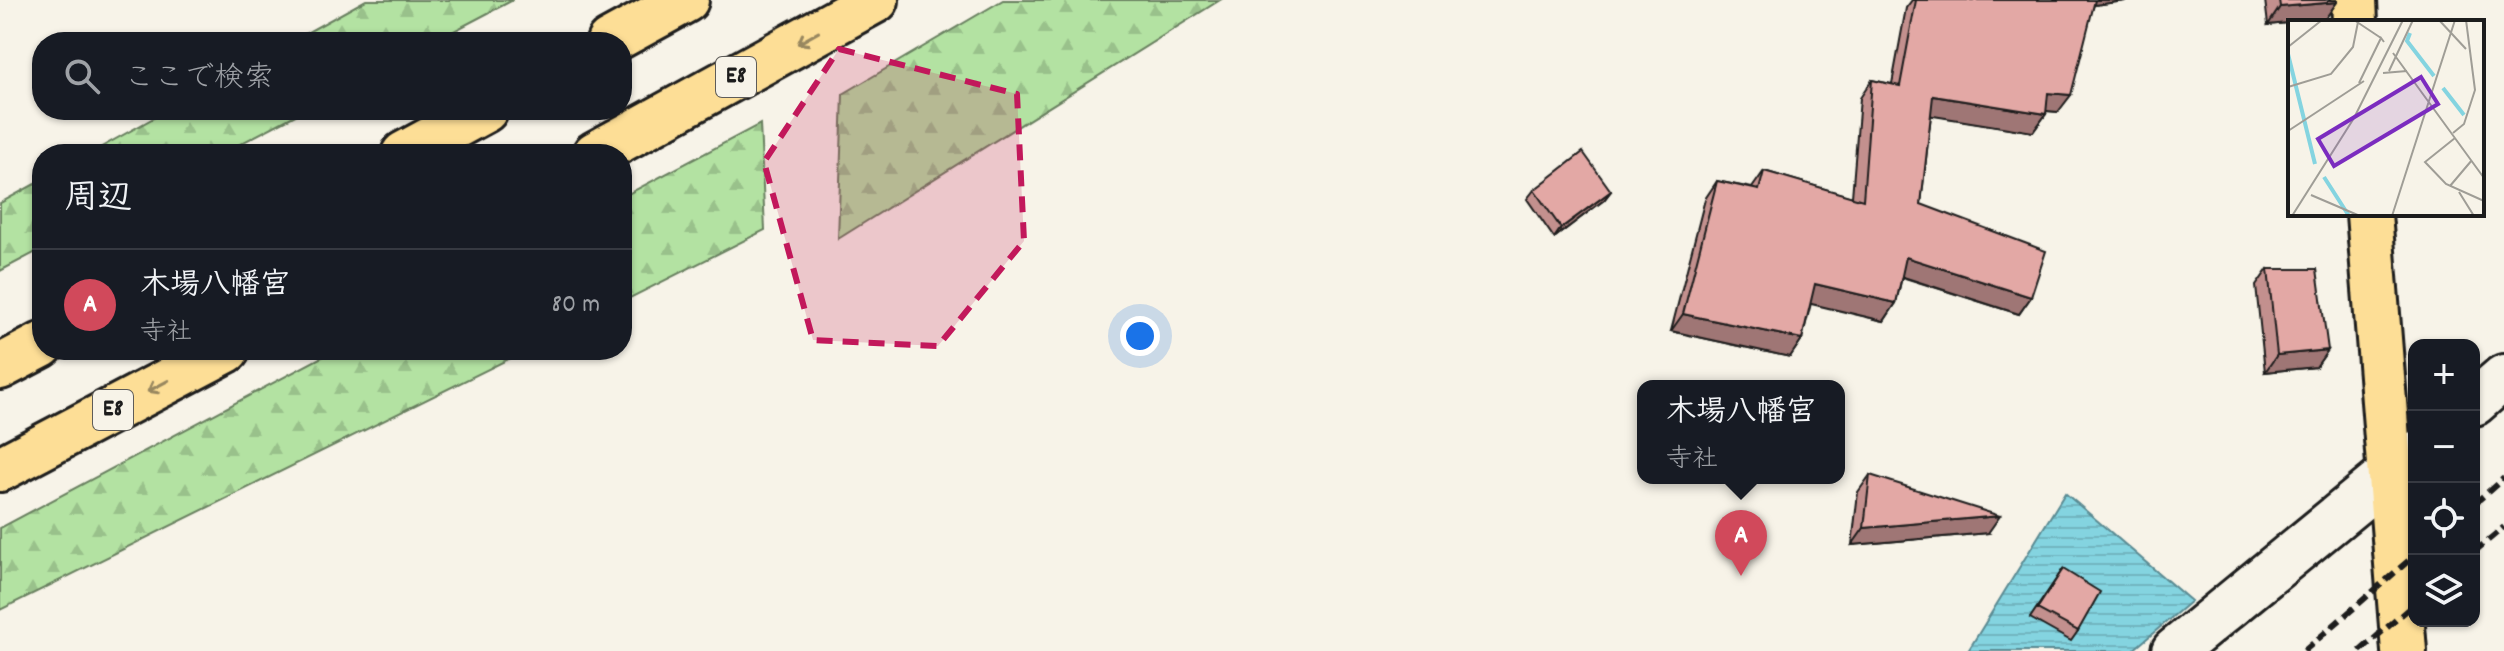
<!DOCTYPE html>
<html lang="ja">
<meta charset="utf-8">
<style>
:root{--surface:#171b24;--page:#242831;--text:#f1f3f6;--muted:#9ea1a6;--line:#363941;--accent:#d1495b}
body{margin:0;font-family:Dekko,"Klee One",sans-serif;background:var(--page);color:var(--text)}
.controls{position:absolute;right:24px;bottom:24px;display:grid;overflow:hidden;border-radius:16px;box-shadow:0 2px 6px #0004}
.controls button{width:72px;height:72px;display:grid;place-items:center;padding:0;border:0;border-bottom:2px solid var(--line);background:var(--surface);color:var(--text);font:40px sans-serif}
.you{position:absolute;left:1140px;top:336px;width:28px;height:28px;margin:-20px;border:6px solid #fff;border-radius:50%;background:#1a73e8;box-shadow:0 0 0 12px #1a73e833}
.badge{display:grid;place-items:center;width:52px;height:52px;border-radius:50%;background:var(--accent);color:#fff;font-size:26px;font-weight:700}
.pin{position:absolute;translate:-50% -66px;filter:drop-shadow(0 2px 4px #0008)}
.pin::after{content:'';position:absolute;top:42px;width:28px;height:24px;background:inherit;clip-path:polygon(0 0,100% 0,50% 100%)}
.popup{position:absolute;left:1637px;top:380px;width:208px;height:104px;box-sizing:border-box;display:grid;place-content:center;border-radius:16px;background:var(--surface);filter:drop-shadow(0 2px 6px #0005);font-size:26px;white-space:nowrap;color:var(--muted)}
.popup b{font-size:30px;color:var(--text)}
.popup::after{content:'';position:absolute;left:50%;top:100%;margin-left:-16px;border:16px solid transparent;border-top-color:var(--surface)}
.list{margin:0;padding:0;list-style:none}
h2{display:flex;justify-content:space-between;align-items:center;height:104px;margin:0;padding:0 32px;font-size:34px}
h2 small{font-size:26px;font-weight:400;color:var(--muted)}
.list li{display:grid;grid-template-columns:52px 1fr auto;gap:24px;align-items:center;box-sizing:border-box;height:112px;padding:0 32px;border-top:2px solid var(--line)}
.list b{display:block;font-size:30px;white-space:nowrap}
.list p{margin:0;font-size:26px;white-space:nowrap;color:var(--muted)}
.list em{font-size:26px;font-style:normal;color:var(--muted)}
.icon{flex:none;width:44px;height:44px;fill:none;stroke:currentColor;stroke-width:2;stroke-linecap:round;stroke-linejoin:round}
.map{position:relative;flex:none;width:2504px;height:651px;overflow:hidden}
.search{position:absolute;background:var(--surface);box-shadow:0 2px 6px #0004;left:32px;top:32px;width:600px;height:88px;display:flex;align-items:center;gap:20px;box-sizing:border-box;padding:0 28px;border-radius:32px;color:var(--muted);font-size:30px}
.panel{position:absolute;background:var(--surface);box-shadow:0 2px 6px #0004;left:32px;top:144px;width:600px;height:216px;border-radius:32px}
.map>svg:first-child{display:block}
</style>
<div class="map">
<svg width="2504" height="651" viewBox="0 0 2504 651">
<defs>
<pattern id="forest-firs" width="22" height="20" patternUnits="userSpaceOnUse" patternTransform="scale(2)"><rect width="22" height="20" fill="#b3e2a2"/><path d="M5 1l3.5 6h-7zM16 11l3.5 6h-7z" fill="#99c18b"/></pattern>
<pattern id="water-rules" width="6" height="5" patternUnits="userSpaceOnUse" patternTransform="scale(2)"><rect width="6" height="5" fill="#84d4e0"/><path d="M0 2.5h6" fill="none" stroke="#71b5c0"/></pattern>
</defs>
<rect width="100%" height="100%" fill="#f7f3e8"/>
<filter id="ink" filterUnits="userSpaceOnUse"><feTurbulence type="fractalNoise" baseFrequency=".0125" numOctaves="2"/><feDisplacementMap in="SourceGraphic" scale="16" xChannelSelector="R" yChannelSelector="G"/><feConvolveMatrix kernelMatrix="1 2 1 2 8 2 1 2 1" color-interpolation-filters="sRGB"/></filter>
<g filter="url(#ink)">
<g fill="url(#forest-firs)" stroke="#687f5f" stroke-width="2">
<path d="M366 0H513L433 42H290Z"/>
<path d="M1003 0H1220L838 239 843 94Z"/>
<path d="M168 110H305L221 154H89Z"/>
<path d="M760 124 765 230 622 302V197Z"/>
<path d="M42 180V249L0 271V203Z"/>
<path d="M335 350H527L0 610V528Z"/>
</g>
<path fill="url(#water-rules)" stroke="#5a8a92" stroke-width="2" d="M2065 493 2191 601 2132 651H1968Z"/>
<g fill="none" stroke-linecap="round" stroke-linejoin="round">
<defs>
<g id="tertiary">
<path d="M2474 403 2504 377"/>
<path d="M2174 651 2414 454"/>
</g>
<g id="primary">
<path d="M2354 0 2355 22"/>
<path d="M2369 214 2404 651"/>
</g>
<g id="motorway">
<path d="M609 42 686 0"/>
<path d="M404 154 485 110"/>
<path d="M595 154 876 0"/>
<path d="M0 367 42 345"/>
<path d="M0 469 227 350"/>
</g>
</defs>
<use href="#tertiary" stroke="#1c1c1c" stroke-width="50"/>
<use href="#primary" stroke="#1c1c1c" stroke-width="50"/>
<use href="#motorway" stroke="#1c1c1c" stroke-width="50"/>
<use href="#tertiary" stroke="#f7f3e8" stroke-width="44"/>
<use href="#primary" stroke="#fdde96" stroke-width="44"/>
<use href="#motorway" stroke="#fdde96" stroke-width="44"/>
<g stroke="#1c1c1c" stroke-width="6" stroke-dasharray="12 6" stroke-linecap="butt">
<path d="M2474 504 2504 478"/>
<path d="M2474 552 2504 527"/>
<path d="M2304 651 2414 556"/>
<path d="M2360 651 2414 604"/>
</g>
</g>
<g fill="#c3908e" stroke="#1c1c1c" stroke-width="2">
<path d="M1912 0H2133L2094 5 2058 112 2046 111V114L2033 132 1931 115 1921 204 2031 297 2019 314 1902 277 1896 303 1884 321 1811 303 1802 339 1790 357 1671 331 1705 199 1717 181 1752 188 1764 171 1852 197 1860 98 1872 80 1892 84 1906 8Z"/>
<path d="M2265 0H2337V2L2325 19 2268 25Z"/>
<path d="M1534 190 1611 191 1604 200 1554 238 1527 199Z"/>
<path d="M2268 269 2328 350 2316 367 2265 372 2256 286Z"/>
<path d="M1870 475 1988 533 1852 545 1858 492Z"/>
<path d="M2063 569 2078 631 2071 641 2030 618Z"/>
</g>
<g fill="#9f7674" stroke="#1c1c1c" stroke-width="2">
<path d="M2090 0H2133L2086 6Z"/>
<path d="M2337 2 2325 19 2268 25 2280 7Z"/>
<path d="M2048 93 2071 95 2058 112 2036 110Z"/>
<path d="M1933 96 2046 114 2033 132 1921 114Z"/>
<path d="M1611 191 1604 200 1554 238 1561 228Z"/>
<path d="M1906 257 2031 297 2019 314 1894 274Z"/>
<path d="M1815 284 1896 303 1884 321 1803 302Z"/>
<path d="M1683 314 1802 339 1790 357 1671 331Z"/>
<path d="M2328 350 2316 367 2265 372 2277 355Z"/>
<path d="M2000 516 1988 533 1852 545 1864 528Z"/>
</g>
<g fill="#e3a8a5" stroke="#1c1c1c" stroke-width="2">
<path d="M1916 0H2095L2071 95 2048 93 2046 114 1933 96 1921 204 2046 251 2031 297 1906 257 1896 303 1815 284 1802 339 1683 314 1717 181 1759 190 1764 171 1863 200 1872 80 1900 86Z"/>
<path d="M2279 0H2337V2L2280 7Z"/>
<path d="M1583 152 1611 191 1561 228 1534 190Z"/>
<path d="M2268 269H2317L2328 350 2277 355Z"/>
<path d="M1870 475 2000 516 1864 528Z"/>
<path d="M2063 569 2100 592 2078 631 2037 609Z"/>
</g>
<defs><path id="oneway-shaft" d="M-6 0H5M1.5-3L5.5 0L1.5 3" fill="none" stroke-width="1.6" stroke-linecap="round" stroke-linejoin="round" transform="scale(2)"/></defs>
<g stroke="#98875f">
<use href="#oneway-shaft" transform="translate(808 38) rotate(151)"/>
<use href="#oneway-shaft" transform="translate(158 386) rotate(152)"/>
</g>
</g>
<path fill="#c2185b" fill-opacity="0.2" stroke="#c2185b" stroke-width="6" stroke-dasharray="16 10" stroke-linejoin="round" d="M839 49 1017 94 1024 241 938 346 813 340 764 162Z"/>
<g text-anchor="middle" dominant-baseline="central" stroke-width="6" stroke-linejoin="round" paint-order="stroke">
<g fill="#f7f3e8" stroke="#5e5c59" stroke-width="2">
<rect x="716" y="57" width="40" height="40" rx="6"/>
<rect x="93" y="390" width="40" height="40" rx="6"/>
</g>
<g font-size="24" font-weight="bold" fill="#1c1c1c">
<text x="736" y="77">E8</text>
<text x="113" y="410">E8</text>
</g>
</g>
<g transform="translate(2288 20)">
<rect width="196" height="196" fill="#f7f3e8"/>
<path fill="none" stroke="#84d4e0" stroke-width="4" d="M122 13 119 21 146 56M0 34 27 144M155 68 176 95M36 157 61 196"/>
<path fill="none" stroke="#9f9d96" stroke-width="2" d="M66 0 93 18M151 0 178 29M0 27 34 0M105 33 196 158M101 51 125 0M95 53 119 51M71 63 93 18 96 22M0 67 43 54 65 27 70 2M0 111 76 61M165 113 176 104 187 70 178 0M167 118 137 142 158 164 196 181M162 166 184 140M171 172 186 196M23 175 72 196M4 196 66 98 115 0M104 196 167 0"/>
<path fill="#7b2cbf" fill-opacity="0.15" stroke="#7b2cbf" stroke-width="4" d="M133 57 150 84 46 146 30 119Z"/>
<rect width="196" height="196" fill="none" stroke="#1c1c1c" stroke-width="4"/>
</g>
</svg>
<div class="controls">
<button>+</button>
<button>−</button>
<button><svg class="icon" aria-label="locate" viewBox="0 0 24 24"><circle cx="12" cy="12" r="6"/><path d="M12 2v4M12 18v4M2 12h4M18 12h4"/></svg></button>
<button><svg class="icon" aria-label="layers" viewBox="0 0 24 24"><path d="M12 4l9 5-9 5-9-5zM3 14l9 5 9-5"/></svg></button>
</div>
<div class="you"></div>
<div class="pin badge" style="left:1741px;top:576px">A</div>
<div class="popup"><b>木場八幡宮</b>寺社</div>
<div class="search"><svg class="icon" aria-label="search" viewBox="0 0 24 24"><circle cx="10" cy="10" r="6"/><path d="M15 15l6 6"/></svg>ここで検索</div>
<section class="panel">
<h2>周辺<small></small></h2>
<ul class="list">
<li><span class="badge">A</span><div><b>木場八幡宮</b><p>寺社</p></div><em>80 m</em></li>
</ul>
</section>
</div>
